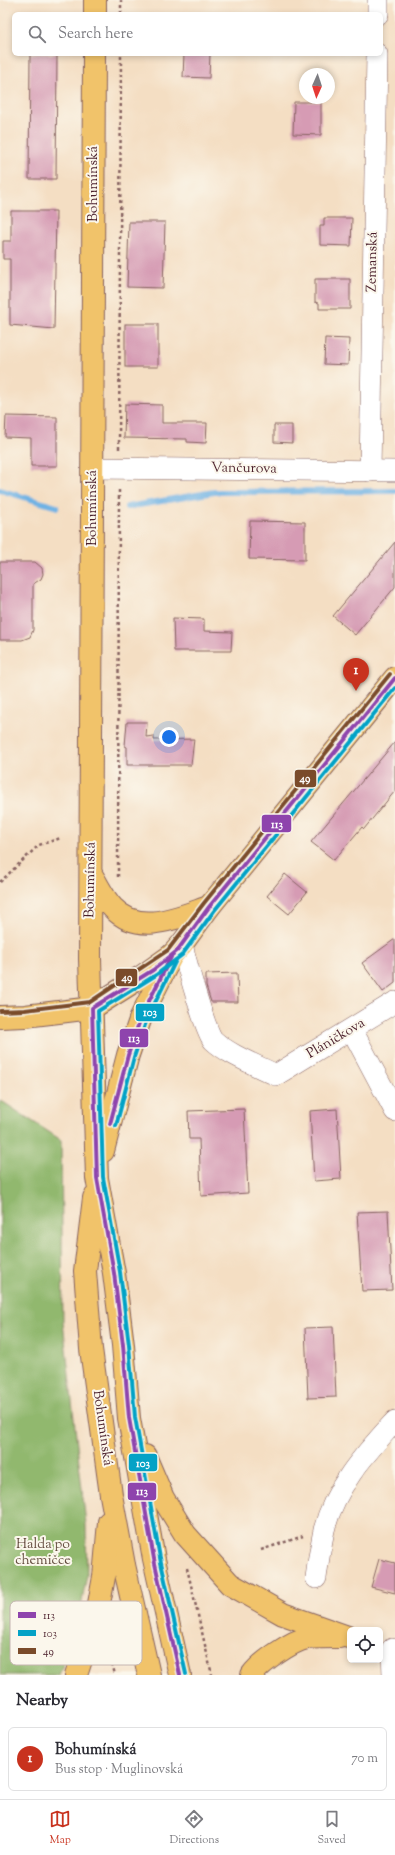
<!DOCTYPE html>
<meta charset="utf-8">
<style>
:root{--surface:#fff;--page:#f7f7f7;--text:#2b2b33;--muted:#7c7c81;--line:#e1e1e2;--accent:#c8321e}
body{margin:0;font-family:"Sorts Mill Goudy",serif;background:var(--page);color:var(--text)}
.controls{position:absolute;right:12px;bottom:12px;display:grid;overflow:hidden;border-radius:6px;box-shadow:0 2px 6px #0003}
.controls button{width:36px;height:36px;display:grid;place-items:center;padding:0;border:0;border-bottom:1px solid var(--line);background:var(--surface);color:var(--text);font:20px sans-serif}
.compass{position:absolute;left:299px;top:68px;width:36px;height:36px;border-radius:50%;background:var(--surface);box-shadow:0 2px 6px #0003;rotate:183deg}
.you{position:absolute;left:169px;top:737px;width:14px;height:14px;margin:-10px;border:3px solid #fff;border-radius:50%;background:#1a73e8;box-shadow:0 0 0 6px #1a73e833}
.badge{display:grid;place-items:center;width:26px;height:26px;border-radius:50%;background:var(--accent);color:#fff;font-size:13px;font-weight:700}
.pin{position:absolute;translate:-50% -33px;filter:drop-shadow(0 1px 2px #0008)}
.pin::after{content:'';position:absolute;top:21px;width:14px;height:12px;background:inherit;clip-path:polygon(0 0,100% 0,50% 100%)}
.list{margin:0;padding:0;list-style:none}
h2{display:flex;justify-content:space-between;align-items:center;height:52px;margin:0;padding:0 16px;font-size:17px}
h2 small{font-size:13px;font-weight:400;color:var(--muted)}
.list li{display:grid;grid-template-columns:26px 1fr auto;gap:12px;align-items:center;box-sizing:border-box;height:64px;margin:0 8px 8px;padding:0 8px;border:1px solid var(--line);border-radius:6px}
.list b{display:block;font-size:15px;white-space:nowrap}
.list p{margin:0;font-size:13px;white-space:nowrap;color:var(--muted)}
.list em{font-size:13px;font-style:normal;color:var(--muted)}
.icon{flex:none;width:22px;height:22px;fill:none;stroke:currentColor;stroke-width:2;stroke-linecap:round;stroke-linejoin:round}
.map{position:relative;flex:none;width:395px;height:1675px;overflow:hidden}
.search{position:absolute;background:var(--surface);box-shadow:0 2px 6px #0003;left:12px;right:12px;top:12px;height:44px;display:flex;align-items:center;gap:10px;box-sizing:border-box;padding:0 14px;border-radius:6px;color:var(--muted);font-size:15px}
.sheet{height:124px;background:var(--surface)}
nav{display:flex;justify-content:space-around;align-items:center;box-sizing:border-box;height:56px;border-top:1px solid var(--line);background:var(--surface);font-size:11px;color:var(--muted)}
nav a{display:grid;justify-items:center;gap:2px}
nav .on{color:var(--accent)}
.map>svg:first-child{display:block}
</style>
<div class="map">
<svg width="395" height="1675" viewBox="0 0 395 1675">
<rect width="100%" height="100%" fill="#fbf7ec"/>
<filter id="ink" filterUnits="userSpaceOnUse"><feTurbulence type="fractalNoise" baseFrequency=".025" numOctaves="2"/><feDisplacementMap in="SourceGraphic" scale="8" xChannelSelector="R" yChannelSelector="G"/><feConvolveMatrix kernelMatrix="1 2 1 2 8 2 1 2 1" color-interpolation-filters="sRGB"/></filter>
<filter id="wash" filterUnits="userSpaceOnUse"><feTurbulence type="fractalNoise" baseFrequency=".012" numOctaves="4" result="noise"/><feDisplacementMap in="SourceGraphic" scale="16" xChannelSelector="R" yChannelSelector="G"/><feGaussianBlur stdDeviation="0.9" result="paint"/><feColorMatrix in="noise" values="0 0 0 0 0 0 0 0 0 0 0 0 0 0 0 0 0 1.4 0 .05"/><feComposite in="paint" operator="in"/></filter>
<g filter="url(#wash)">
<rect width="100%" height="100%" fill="#f4dec3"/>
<path fill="#91b86e" stroke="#6e6c4c" d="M0 1100 61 1140 63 1322 86 1524 87 1575 77 1628 59 1675H0Z"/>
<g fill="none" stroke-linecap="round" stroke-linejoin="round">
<g stroke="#6fb2e4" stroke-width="6">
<path d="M0 490 57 507"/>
<path d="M127 507 214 492 395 491"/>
</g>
</g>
<g id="blocks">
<g fill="#d69bb4">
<path d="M30 54H57L56 179H29Z"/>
<path d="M184 54H210L209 78 183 77Z"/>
<path d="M294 102H321V135L293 134Z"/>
<path d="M11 211H56L54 329 10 325V259H3V241H11Z"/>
<path d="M324 218H352L351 246 320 245V226H324Z"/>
<path d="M129 222H165L163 288 127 287Z"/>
<path d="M315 279H350V309H319V303L315 302Z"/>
<rect x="125" y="324" width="33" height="43"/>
<path d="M325 338 349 339 348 365 324 364Z"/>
<path d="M125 404 162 405V423H207L206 443 187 442V439L124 438Z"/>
<path d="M6 416 57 417V466H31V438L5 437Z"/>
<path d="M274 425H292V443L274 442Z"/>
<path d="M250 521 305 522V560L249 559Z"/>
<path d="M395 542V587L355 635 333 616Z"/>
<path d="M0 562H35L42 568 43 574 41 579 33 584V630L30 637 22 640H0Z"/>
<path d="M173 618 204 619V631L232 632 231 651H174Z"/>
<path d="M127 722H147L146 737 154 736V740L194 739 191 765H127V747L125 746Z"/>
<path d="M395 742V791L364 829 362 827 334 860 311 842Z"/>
<path d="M285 874 307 892 289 914 267 896Z"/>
<path d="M395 939V983L383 992 362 963Z"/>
<path d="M237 973 238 1002H211L206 986V974Z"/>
<path d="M244 1109 248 1193 201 1196 199 1139H189L188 1111Z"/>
<path d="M337 1109 341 1179 314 1181 310 1111Z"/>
<path d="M388 1211 392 1290 362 1291 357 1212Z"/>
<path d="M333 1327 336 1397 308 1398 305 1328Z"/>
<path d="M379 1559 395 1563V1593L371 1587Z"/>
</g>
</g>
</g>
<g filter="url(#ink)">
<use href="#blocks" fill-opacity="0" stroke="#866260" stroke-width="1"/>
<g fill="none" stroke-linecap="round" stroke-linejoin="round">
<defs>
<g id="minor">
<path d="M378 14V0"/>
<path d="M93 468 395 471"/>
<path d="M370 471 377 54"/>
<path d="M182 944C185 958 206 1034 213 1040 229 1055 256 1065 276 1075L395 1002"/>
<path d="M352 1030 395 1111"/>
<path d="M316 1578C318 1562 321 1545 324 1530 335 1486 366 1453 395 1421"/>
<path d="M392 1649 393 1675"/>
</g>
<g id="major">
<path d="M95 14V0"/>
<path d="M94 54 90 959 97 1178 114 1273 123 1345 129 1418 154 1559 180 1675"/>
<path d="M91 874C98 885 104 899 113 908 139 936 179 917 209 907"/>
<path d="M0 1017 25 1016 92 1008 141 977 172 955 182 944 209 907 395 678"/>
<path d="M103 1151 128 1055 141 1017 172 955"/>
<path d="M94 1198 85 1271 91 1349 111 1495 124 1565 149 1675"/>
<path d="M145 1456 163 1498 185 1534 230 1584 283 1614 348 1637"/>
<path d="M76 1675 98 1609 104 1577 109 1522"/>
<path d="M252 1675C260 1663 292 1641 307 1638 317 1637 328 1637 339 1637"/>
</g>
</defs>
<use href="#minor" stroke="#866260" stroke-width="22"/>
<use href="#major" stroke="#866260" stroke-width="24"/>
<g stroke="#866260" stroke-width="2.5" stroke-dasharray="3 3" stroke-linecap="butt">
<path d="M121 14V0"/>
<path d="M119 449 121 54"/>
<path d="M118 877 119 488"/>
<path d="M0 882 39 845 61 838"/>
<path d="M261 1550 303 1536"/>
<path d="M187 1568 212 1675"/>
<path d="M108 1646 115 1675"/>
</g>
<use href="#minor" stroke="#fff" stroke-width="21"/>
<use href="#major" stroke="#f1c36a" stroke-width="22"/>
<defs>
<g id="bus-1">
<path d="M110 1124 128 1055 141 1017 171 957"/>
<path d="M180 1675 154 1559 129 1418 123 1345 114 1273 97 1178 92 1008 153 970 177 951 209 907 395 678"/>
</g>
<g id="bus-2">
<path d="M116 1126 134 1057 147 1019 176 960"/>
<path d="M186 1674 160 1558 135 1417 129 1345 120 1272 103 1177 98 1011 156 975 182 955 214 911 395 688"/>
</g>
<path id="bus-3" d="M0 1011 25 1010 90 1002 168 950 204 903 390 674"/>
</defs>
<use href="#bus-1" stroke="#fbf7ec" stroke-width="7"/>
<use href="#bus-2" stroke="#fbf7ec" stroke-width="7"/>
<use href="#bus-3" stroke="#fbf7ec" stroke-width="7"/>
<use href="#bus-1" stroke="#8e44ad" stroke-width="4"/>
<use href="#bus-2" stroke="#04a2c6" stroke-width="4"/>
<use href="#bus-3" stroke="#7a4b2a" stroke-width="4"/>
</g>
</g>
<g text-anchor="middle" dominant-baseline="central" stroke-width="4" stroke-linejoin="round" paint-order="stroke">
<g font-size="14" fill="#4a1f2b" stroke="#fbf7ec">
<text transform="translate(94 184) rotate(-90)">Bohumínská</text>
<text transform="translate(373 262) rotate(-89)">Zemanská</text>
<text transform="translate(244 469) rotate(1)">Vančurova</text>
<text transform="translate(93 508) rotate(-90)">Bohumínská</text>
<text transform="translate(91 880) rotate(-89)">Bohumínská</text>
<text transform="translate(336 1039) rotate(-31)">Pláničkova</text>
<text transform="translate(102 1428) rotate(82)">Bohumínská</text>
</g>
<g font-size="14" fill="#654d40" stroke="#fbf7ec">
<text x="43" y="1545">Halda po<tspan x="43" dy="16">chemičce</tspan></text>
</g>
</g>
<rect x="10" y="1601" width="132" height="64" rx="6" fill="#fbf7ec" stroke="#c6b6b2" stroke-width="1"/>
<rect x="18" y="1612" width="18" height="6" fill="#8e44ad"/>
<rect x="18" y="1630" width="18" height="6" fill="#04a2c6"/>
<rect x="18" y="1648" width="18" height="6" fill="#7a4b2a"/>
<g font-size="11" fill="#4a1f2b">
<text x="43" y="1619">113</text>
<text x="43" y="1637">103</text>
<text x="43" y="1655">49</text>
</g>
<g stroke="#fbf7ec" stroke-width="1.5">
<rect x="294" y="769" width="23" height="19" rx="4" fill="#7a4b2a"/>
<rect x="261" y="814" width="31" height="19" rx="4" fill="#8e44ad"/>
<rect x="115" y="968" width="23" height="19" rx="4" fill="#7a4b2a"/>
<rect x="135" y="1003" width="30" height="19" rx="4" fill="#04a2c6"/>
<rect x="119" y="1028" width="30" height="20" rx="4" fill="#8e44ad"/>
<rect x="128" y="1453" width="30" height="19" rx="4" fill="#04a2c6"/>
<rect x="127" y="1482" width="30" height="19" rx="4" fill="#8e44ad"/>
</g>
<g font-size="11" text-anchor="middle" font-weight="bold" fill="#fff">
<text x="305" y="782">49</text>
<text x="277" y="828">113</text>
<text x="127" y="981">49</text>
<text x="150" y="1016">103</text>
<text x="134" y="1042">113</text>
<text x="143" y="1467">103</text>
<text x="142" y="1495">113</text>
</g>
</svg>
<div class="controls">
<button><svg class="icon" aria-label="locate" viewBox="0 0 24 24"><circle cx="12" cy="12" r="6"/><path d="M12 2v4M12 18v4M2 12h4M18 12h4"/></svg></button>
</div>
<svg class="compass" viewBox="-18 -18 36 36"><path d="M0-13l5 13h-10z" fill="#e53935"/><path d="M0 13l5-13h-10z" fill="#7c7c81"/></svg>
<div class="you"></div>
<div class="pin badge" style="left:356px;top:691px">1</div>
<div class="search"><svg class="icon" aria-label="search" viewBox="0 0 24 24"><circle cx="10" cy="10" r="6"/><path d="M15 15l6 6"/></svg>Search here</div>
</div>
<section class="sheet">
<h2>Nearby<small></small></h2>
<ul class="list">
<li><span class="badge">1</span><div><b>Bohumínská</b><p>Bus stop · Muglinovská</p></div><em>70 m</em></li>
</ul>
</section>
<nav>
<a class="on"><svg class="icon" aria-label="map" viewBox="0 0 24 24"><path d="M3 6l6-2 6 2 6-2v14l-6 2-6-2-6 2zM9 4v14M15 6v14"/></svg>Map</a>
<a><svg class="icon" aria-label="directions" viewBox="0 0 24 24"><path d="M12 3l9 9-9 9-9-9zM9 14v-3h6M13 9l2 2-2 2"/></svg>Directions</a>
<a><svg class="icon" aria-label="saved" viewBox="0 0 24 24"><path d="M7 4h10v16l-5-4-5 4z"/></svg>Saved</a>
</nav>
